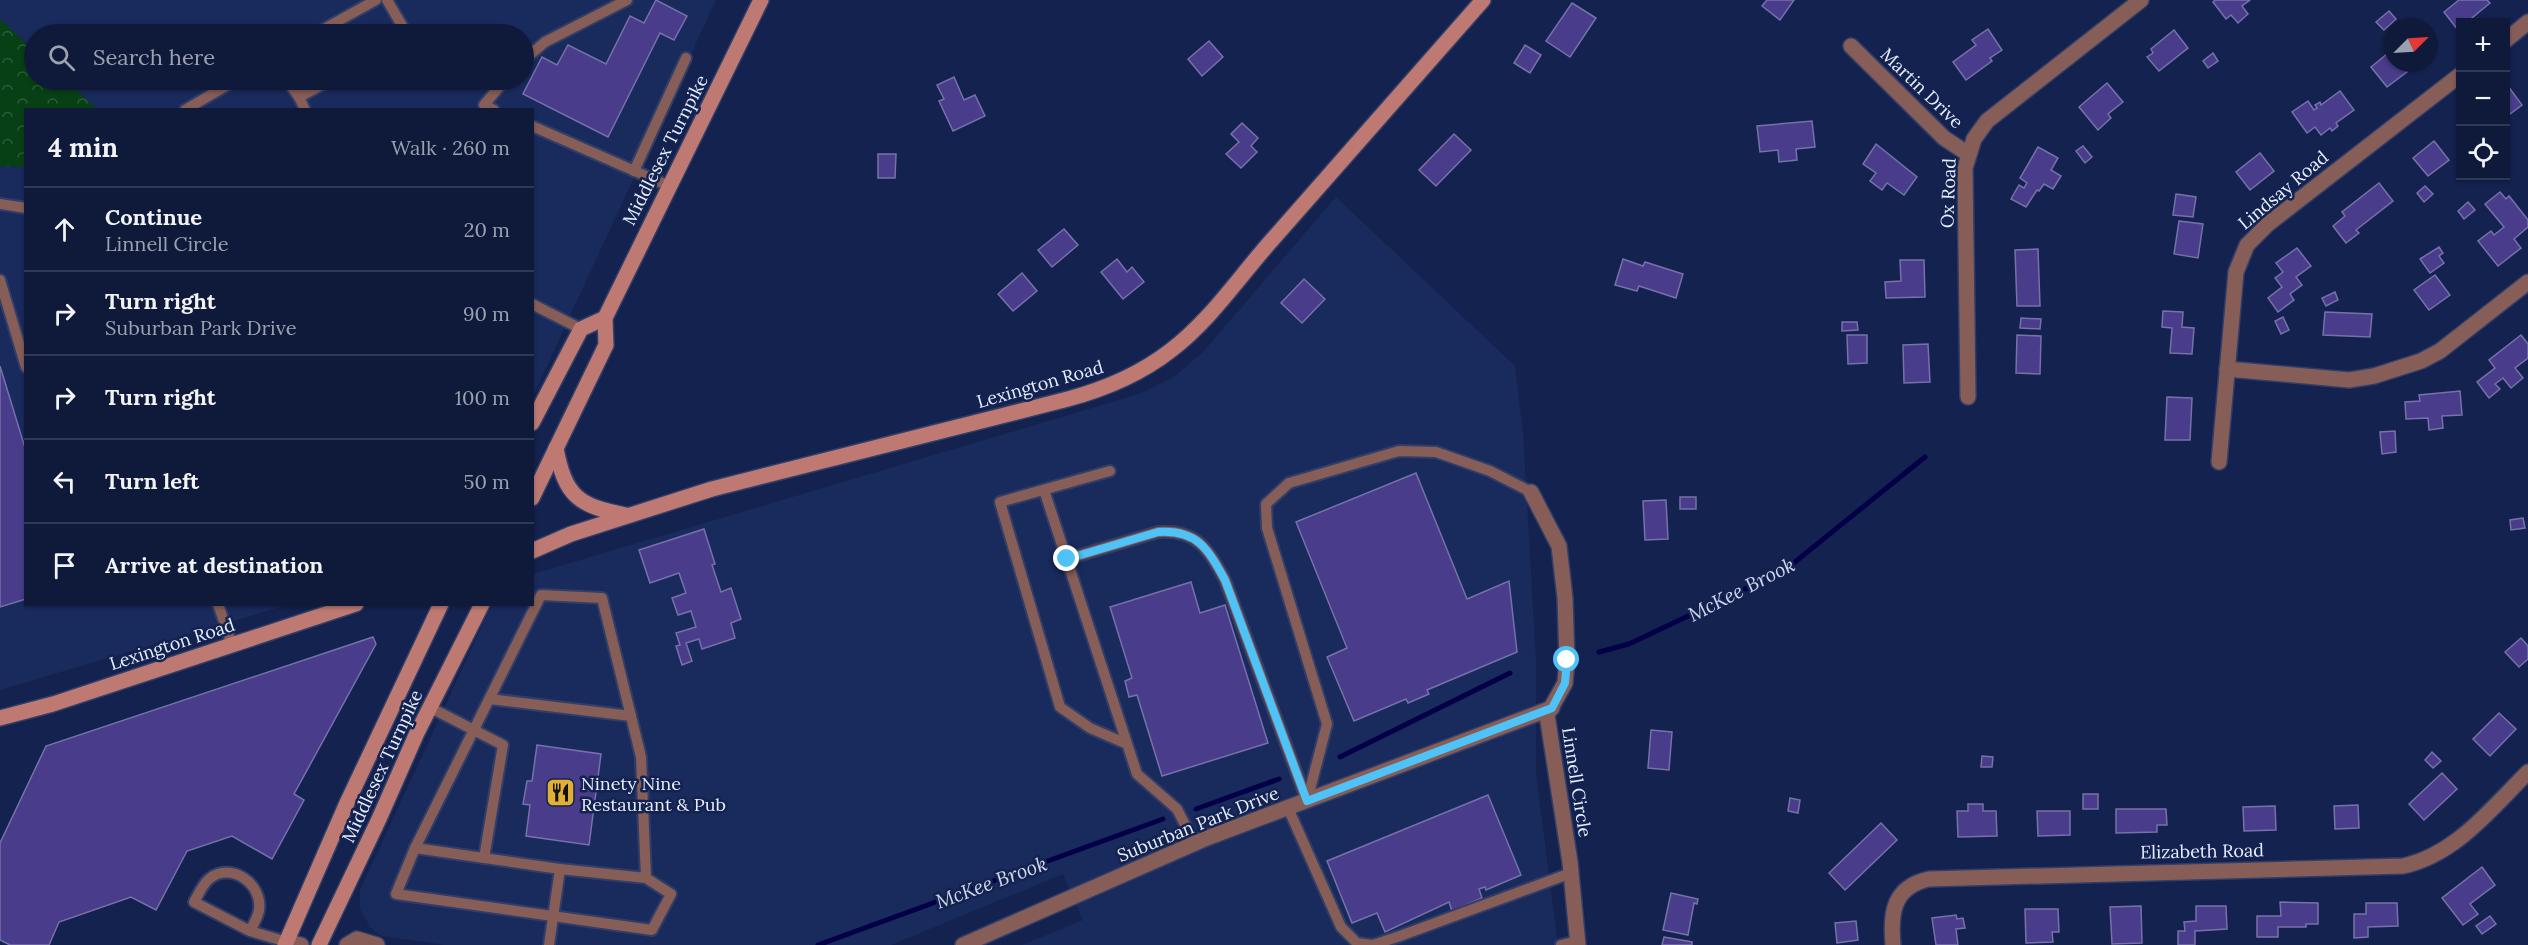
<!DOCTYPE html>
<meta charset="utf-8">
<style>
:root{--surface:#0f1a3b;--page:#1d2746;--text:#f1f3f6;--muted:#9ba1af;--line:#2f3855}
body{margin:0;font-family:Lora,serif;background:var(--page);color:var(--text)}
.controls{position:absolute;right:18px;top:18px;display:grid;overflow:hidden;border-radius:0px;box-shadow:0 2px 4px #0004}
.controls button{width:54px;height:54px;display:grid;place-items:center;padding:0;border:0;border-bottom:2px solid var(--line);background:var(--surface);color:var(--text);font:30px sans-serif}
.compass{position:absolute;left:2384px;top:18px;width:54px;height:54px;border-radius:50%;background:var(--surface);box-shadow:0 2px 4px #0004;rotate:66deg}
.stop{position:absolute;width:18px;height:18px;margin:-14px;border:4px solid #4fc3f7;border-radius:50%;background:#fff}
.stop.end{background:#4fc3f7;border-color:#fff;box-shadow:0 2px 6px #0008}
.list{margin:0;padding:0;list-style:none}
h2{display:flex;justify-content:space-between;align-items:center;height:78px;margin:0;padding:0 24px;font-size:26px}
h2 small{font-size:20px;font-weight:400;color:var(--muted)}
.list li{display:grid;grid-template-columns:39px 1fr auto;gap:18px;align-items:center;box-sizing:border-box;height:84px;padding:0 24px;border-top:2px solid var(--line)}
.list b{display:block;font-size:22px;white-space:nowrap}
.list p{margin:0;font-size:20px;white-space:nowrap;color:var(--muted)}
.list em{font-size:20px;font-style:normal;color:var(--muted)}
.icon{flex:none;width:33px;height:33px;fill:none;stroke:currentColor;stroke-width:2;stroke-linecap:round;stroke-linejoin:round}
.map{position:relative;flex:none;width:2528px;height:945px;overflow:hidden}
.search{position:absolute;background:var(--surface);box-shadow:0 2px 4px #0004;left:24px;top:24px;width:510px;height:66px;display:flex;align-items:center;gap:15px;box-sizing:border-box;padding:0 21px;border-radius:33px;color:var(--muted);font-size:22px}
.panel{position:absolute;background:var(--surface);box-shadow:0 2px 4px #0004;left:24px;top:108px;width:510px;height:498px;border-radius:0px}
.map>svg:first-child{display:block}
</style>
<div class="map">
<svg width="2528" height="945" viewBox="0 0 2528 945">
<defs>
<pattern id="park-crowns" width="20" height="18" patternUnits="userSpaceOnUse" patternTransform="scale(1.5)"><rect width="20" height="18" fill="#084016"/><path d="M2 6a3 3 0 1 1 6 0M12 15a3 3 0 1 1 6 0" fill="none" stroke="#2c5c39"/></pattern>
</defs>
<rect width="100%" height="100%" fill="#14224f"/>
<g fill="#192a5d">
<path d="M0 0H716L533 396 532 110 97 109 65 80H524V34H34V51L0 19Z"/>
<path d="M0 166 25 167 26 604 287 605 0 690Z"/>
<path d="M1336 197 1515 366 1523 432 1536 661V774L1558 945H1022L1083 920 1063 874 891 945H445L381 936 370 927 360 908V890L489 611 493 605 532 604 533 574 1139 394 1175 376 1204 351Z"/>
</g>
<path fill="url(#park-crowns)" d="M0 19 34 51V80H65L97 109 26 110 25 167 0 166Z"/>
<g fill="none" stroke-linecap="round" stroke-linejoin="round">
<g stroke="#030048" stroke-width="5">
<path d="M1599 652 1629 644 1785 570 1925 457"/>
<path d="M1340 757 1510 673"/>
<path d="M1196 809 1279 779"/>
<path d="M818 945 1163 819"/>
</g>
</g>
<g fill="#493c8b" stroke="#7671a9" stroke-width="1.5">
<path d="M656 0 687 16 674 40 660 33 608 137 523 94 542 57 557 65 568 45 606 64 630 16 644 23Z"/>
<path d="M1767 0H1794L1780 20 1762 6Z"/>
<path d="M2215 0H2250L2242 6 2248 14 2238 23 2231 15 2226 19 2213 2Z"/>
<path d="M2459 0H2487L2490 3 2467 22H2460L2458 30 2444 12Z"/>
<path d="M1572 3 1596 18 1570 57 1546 41Z"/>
<path d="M2389 11 2396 19 2384 30 2376 22Z"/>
<path d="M1988 29 2002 50 1990 58 1992 61 1966 80 1953 62 1976 45 1972 40Z"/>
<path d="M2174 30 2188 48 2159 71 2147 57 2153 53 2151 49Z"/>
<path d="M1209 41 1223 57 1202 76 1188 59Z"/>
<path d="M1525 45 1541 55 1530 73 1514 63Z"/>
<path d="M2393 49V63H2408L2412 68 2387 87 2371 67Z"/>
<path d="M2213 53 2218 61 2208 68 2203 61Z"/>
<path d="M954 77 964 100 975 95 985 116 953 131 939 101 944 99 937 85Z"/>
<path d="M2107 83 2123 102 2108 114 2111 118 2098 130 2079 107Z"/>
<path d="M2508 86 2522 105 2506 117V87Z"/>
<path d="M2340 91 2354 110 2336 123 2338 126 2332 131 2330 128 2321 135 2315 127 2307 133 2292 112 2308 101 2314 110 2317 108 2315 105 2320 102 2321 105Z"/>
<path d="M1812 121 1815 147 1796 149 1797 160 1779 162 1778 150 1760 152 1757 126Z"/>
<path d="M1242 123 1258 138 1251 146 1257 152 1241 168 1226 154 1239 142 1231 134Z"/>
<path d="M1454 134 1471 150 1436 186 1419 170Z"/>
<path d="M2434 141 2449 160 2428 176 2413 158Z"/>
<path d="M1876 144 1917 177 1904 195 1887 183 1882 190 1870 181 1876 173 1863 164Z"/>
<path d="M2083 146 2092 157 2085 163 2076 151Z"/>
<path d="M2038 147 2058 158 2051 170 2061 176 2053 189 2044 184 2039 191 2037 190 2026 207 2011 199 2019 185 2024 188 2027 183 2020 178Z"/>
<path d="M2260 153 2274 171 2250 190 2236 172Z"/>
<path d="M878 154H896L895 178H878Z"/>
<path d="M2379 183 2393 201 2356 230 2359 233 2346 243 2333 226 2345 216 2342 212Z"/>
<path d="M2425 186 2433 194 2424 202 2417 193Z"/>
<path d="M2500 192 2506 199 2509 196 2528 220V227L2514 239 2521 248 2498 266 2478 241 2491 231 2494 235 2504 227 2485 204Z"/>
<path d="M2176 194 2196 197 2193 217 2173 215Z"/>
<path d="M2468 202 2475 210 2464 219 2458 211Z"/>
<path d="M2179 221 2203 224 2198 258 2174 254Z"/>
<path d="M1064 229 1078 245 1052 267 1038 250Z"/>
<path d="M2439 247 2443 253 2439 256 2444 263 2430 273 2420 259Z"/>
<path d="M2297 248 2311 266 2296 277 2302 285 2290 294 2294 300 2278 312 2268 298 2282 287 2275 278 2283 272 2276 263Z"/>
<path d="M2038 249 2040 306H2017L2015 250Z"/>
<path d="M1117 259 1127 272 1132 267 1144 282 1123 299 1101 272Z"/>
<path d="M1623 259 1643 266 1645 262 1683 274 1676 298 1639 286 1637 291 1615 285Z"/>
<path d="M1900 260H1924L1925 297 1886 298 1885 282 1901 281Z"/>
<path d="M1022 273 1037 291 1013 311 998 294Z"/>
<path d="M2435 275 2450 295 2429 310 2414 290Z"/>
<path d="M1304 279 1325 299 1302 323 1281 303Z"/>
<path d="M2335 292 2338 300 2326 306 2322 298Z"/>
<path d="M2163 311 2183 312 2182 327 2194 328 2192 354 2170 353 2172 328 2162 327Z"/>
<path d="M2325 312 2372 314 2370 337 2323 335Z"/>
<path d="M2283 317 2289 330 2281 334 2275 321Z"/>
<path d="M2021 318 2041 319 2040 329 2020 328Z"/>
<path d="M1842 322H1857L1858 330 1842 331Z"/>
<path d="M1847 335H1867V363L1848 364Z"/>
<path d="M2017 335 2041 336 2040 374 2016 373Z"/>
<path d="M2521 335 2528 344V358L2515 368 2523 378 2511 388 2503 378 2495 384 2500 389 2489 398 2477 382 2495 368 2489 360Z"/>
<path d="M1928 344 1930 382 1904 383 1903 345Z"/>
<path d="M0 366 26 451V599L0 607Z"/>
<path d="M2460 391 2462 415 2442 416 2443 428 2429 430 2428 418 2406 419 2405 402 2420 401 2419 395Z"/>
<path d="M2167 397 2192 398 2190 440H2165Z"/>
<path d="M2395 431 2396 452 2382 454 2380 432Z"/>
<path d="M1416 473 1467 599 1509 581 1517 652 1427 690 1429 694 1408 703 1406 699 1354 721 1327 657 1347 648 1296 522Z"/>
<rect x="1680" y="497" width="16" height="12"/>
<path d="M1666 500 1668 539 1645 540 1643 501Z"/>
<path d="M2523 518 2525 528 2511 530 2510 520Z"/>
<path d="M704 529 715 564 712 565 721 592 731 588 741 619 731 623 735 638 702 649 699 639 686 643 692 661 682 665 676 646 680 645 676 633 696 627 691 611 678 615 672 598 686 593 679 573 650 583 639 550Z"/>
<path d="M1191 582 1200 613 1225 605 1268 743 1162 776 1137 695 1129 697 1125 681 1132 678 1110 607Z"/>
<path d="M373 637 376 644 294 794 304 800 272 859 232 836 187 851 156 910 131 897 59 922 49 945H10L0 940V843L46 746Z"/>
<path d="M2521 638 2528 646V659L2519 667 2505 652Z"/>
<path d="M2499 713 2516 729 2490 756 2473 739Z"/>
<path d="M1651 730 1672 732 1669 770 1648 768Z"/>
<path d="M537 745 601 754 589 845 526 836 530 805 523 804 527 781H532Z"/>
<path d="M2432 752 2441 761 2433 768 2425 760Z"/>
<path d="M1982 756 1993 757 1992 767H1981Z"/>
<path d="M2442 773 2457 789 2424 820 2409 804Z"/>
<rect x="2083" y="794" width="15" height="15"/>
<path d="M1488 795 1521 875 1486 890 1485 887 1479 889 1482 898 1452 911 1449 902 1385 932 1377 913 1352 923 1327 861Z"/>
<path d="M1790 798 1800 800 1798 813 1788 811Z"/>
<path d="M1968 804H1983V811H1996L1997 836 1958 837 1957 811H1968Z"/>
<path d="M2358 805 2359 828 2335 829 2334 806Z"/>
<path d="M2275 806 2276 830 2244 831 2243 807Z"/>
<path d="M2116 809H2166L2167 825H2157V832L2116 833Z"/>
<path d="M2037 811H2070V835L2038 836Z"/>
<path d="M1881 823 1897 840 1845 890 1829 873Z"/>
<path d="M2482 867 2495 885 2470 904 2478 914 2463 925 2442 898Z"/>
<path d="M1671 893 1698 899 1697 904 1694 903 1688 935 1663 930Z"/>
<path d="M2280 902 2318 903V924H2306V927H2278V937H2257V916H2281Z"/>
<path d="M2366 903H2397L2398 926 2368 927V937L2354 938V914H2366Z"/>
<path d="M2141 906 2142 943 2112 944 2110 907Z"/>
<path d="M2196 906H2226L2227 929 2195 931V945H2178V931H2185L2184 922 2196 921Z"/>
<path d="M2025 909H2058L2059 932H2052L2053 942 2026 943Z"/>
<path d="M1956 915 1957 919 1963 918 1965 928 1956 929 1958 945H1936L1932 918Z"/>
<path d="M2490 916 2496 924 2482 934 2476 926Z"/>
<path d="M1856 921 1858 940 1837 943 1835 923Z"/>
<path d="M1664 937 1692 942V945H1662Z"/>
</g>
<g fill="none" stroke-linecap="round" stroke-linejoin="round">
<defs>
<g id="lane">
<path d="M387 0 407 34"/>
<path d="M315 34 376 0"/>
<path d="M524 60 545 42 627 0"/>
<path d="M287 80 299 97"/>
<path d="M185 110 236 80"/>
<path d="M305 110 299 97 331 80"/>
<path d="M494 110 484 105 505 80"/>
<path d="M532 126 669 186"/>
<path d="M634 171 686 58"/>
<path d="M0 204 26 208"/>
<path d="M0 280 26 367"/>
<path d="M532 304 581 329"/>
<path d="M1110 471 1000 502 1060 707 1090 728 1127 744"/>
<path d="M1044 490 1137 774 1177 809 1195 844"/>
<path d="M1067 559 1158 532C1197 529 1208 549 1225 580L1307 801"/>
<path d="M218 604 232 645"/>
<path d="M490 699 631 716"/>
<path d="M429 707 503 745 484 858"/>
<path d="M1307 801 1327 724 1267 528 1266 504 1289 483 1399 451 1436 452 1490 471 1531 492"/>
<path d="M1288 808 1341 927 1357 943 1373 945 1400 936 1571 873"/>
<path d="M415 848 560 869"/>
<path d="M250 931C253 925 258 917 259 910 263 884 231 861 209 879 203 884 198 895 194 902L250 931 287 942"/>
<path d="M549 945 560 869 646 878 641 757 602 598 541 595 415 848 396 894 652 930 671 894 646 878"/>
<path d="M1561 945 1578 941"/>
</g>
<g id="street">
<path d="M2506 40 2528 22"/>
<path d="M1851 46 1944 138 1968 154"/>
<path d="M2227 369 2349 380 2374 376 2421 361 2440 351 2528 282"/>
<path d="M1968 397 1965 168 1974 139 1987 121 2141 0"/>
<path d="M2219 462 2236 272 2247 245 2268 224 2460 75"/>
<path d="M1531 492 1559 546 1565 598 1567 660 1565 683 1547 715 1570 862 1578 945"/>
<path d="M287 942 301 945"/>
<path d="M347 945 357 939 377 945"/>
<path d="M963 945 1207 838 1552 708"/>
<path d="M1893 945C1890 913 1893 887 1929 879L2403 866C2455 855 2491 809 2528 772"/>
</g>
<g id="secondary">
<path d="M532 423 581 329 605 318"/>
<path d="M556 448C565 497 579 506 626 515"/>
<path d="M532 498 606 345 605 318 761 0"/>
<path d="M532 551 571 534 712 489 1068 399C1105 389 1139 375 1170 351 1210 321 1239 277 1272 240 1342 160 1413 80 1483 0"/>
<path d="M0 718 53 704 356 604"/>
<path d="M285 945 346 805 441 604"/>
<path d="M319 945 379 819 416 735 482 604"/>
</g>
</defs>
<use href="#lane" stroke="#313e68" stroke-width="14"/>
<use href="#street" stroke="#313e68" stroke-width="18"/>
<use href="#secondary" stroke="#313e68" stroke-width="18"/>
<use href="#lane" stroke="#875d57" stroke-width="10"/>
<use href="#street" stroke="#875d57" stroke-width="15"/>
<use href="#secondary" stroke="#be7a72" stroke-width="15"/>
</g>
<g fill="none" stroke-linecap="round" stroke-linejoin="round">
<path stroke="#4fc3f7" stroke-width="8" d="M1067 559 1158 532C1197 529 1208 549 1225 580L1307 801 1552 708 1565 683 1567 660"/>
</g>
<defs>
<symbol id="restaurant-square" viewBox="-11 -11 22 22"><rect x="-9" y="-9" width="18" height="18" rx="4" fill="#dfb033" stroke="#14224f"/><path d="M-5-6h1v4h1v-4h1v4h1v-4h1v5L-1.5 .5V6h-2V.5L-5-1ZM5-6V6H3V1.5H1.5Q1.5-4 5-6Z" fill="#111"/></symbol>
</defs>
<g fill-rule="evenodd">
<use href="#restaurant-square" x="544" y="776" width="33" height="33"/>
</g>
<g text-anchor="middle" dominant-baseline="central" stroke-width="5" stroke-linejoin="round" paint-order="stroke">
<g font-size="18" fill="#e5edff" stroke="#14224f">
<text transform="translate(1922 88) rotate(44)">Martin Drive</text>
<text transform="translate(665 150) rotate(-63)">Middlesex Turnpike</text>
<text transform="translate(2283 190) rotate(-40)">Lindsay Road</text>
<text transform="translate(1948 193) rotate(-88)">Ox Road</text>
<text transform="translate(1040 384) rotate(-16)">Lexington Road</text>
<text transform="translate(172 644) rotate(-18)">Lexington Road</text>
<text transform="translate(382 766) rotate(-65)">Middlesex Turnpike</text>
<text transform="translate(1577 782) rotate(81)">Linnell Circle</text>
<text transform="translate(1198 824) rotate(-22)">Suburban Park Drive</text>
<text transform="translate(2202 851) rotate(-1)">Elizabeth Road</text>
</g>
<g font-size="18" fill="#e5edff" stroke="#14224f" text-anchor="start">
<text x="581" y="783">Ninety Nine<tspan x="581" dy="21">Restaurant &amp; Pub</tspan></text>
</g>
<g font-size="20" font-style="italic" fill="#cdd6ec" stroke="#14224f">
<text transform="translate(1741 589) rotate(-27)">McKee Brook</text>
<text transform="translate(991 882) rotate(-20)">McKee Brook</text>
</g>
</g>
</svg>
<div class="controls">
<button>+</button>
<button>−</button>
<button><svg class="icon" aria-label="locate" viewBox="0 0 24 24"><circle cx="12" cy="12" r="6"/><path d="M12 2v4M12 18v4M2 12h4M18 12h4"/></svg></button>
</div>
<svg class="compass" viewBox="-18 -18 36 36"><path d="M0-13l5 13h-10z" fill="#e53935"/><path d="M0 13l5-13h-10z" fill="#9ba1af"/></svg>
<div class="stop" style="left:1567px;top:660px"></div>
<div class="stop end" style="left:1067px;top:559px"></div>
<div class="search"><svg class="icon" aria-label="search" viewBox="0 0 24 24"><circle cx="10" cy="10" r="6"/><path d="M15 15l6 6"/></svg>Search here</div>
<section class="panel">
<h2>4 min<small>Walk · 260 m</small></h2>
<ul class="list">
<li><svg class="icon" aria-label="ahead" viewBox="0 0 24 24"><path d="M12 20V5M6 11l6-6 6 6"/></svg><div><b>Continue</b><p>Linnell Circle</p></div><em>20 m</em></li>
<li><svg class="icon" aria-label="right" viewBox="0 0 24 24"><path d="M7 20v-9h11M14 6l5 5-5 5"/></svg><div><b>Turn right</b><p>Suburban Park Drive</p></div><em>90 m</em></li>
<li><svg class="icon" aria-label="right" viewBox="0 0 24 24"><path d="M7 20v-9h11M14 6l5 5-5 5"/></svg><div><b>Turn right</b></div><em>100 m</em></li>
<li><svg class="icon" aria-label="left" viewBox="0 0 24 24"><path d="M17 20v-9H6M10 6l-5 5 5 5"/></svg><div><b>Turn left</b></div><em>50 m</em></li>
<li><svg class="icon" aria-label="arrive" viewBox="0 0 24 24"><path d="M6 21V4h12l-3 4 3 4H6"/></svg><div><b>Arrive at destination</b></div></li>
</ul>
</section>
</div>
